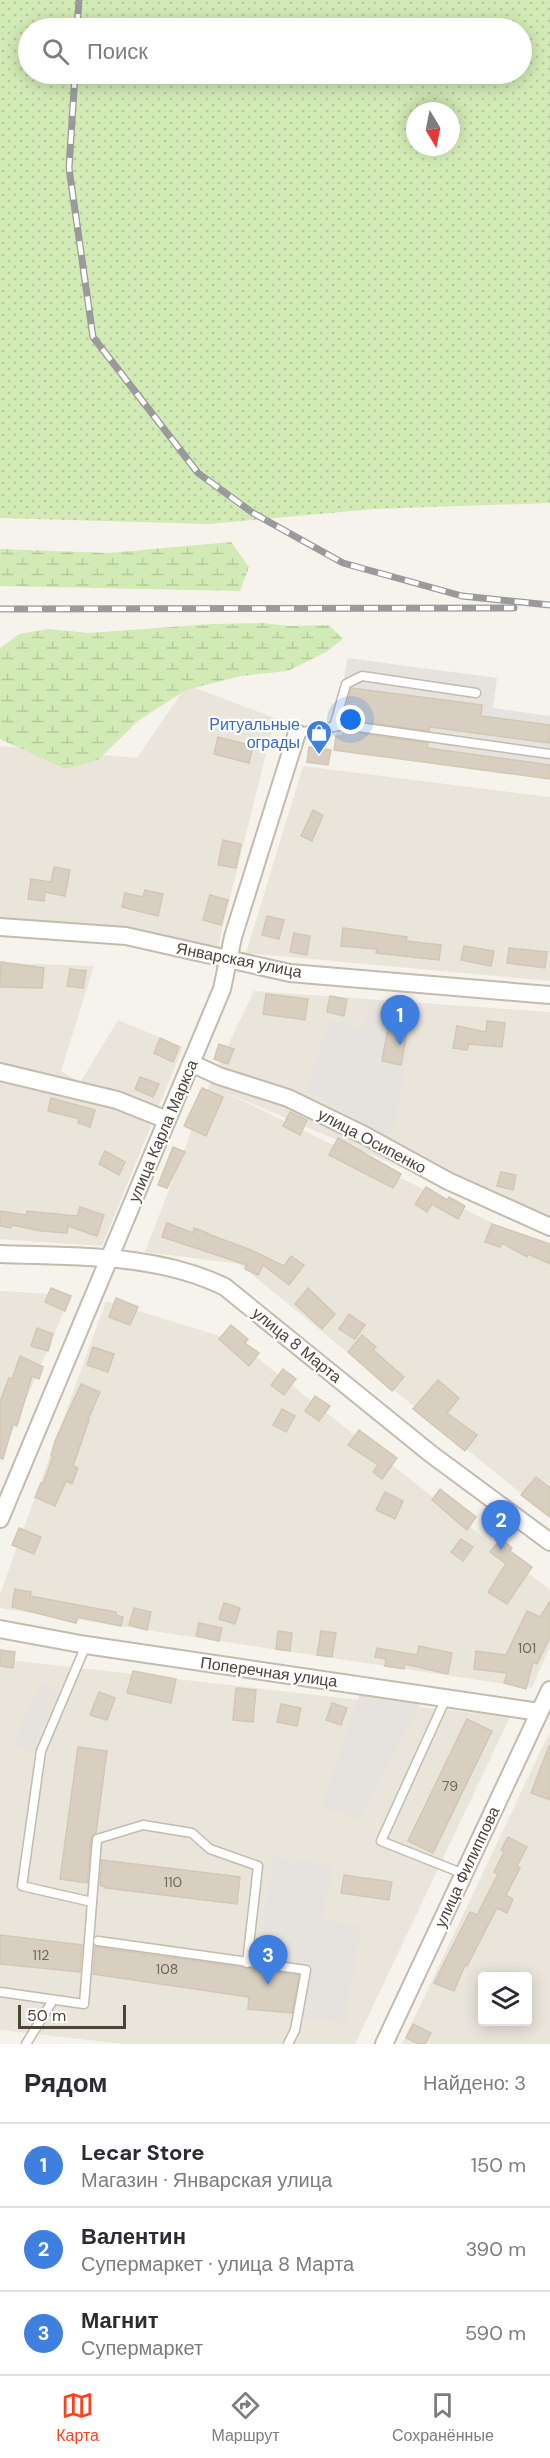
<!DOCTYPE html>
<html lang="ru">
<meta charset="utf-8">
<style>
:root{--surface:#fff;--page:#f7f7f7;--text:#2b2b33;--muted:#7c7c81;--line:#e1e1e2;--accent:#fc3f1d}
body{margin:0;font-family:"DM Sans",sans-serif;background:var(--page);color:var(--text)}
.controls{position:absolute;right:18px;bottom:18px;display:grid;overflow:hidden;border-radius:6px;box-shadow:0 3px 15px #0003}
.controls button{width:54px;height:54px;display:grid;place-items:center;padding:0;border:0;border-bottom:2px solid var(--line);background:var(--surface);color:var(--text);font:30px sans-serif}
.compass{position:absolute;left:406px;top:102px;width:54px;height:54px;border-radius:50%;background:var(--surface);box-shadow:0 3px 15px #0003;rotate:170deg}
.scale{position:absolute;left:18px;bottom:15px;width:108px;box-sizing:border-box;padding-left:6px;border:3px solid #4b4439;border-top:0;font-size:16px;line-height:21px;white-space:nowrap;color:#4b4439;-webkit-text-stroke:4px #fff;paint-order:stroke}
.you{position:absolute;left:351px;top:720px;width:21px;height:21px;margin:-15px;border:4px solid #fff;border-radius:50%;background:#1a73e8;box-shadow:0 0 0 9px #1a73e833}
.badge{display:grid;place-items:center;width:39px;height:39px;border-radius:50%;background:var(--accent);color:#fff;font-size:20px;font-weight:700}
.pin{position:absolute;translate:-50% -50px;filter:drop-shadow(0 2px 3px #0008)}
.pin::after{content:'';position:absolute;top:32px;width:21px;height:18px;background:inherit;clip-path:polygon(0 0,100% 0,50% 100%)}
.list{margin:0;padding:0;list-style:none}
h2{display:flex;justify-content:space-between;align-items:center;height:78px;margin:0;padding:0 24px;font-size:26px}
h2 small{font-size:20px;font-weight:400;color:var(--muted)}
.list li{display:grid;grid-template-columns:39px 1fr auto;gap:18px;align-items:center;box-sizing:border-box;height:84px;padding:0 24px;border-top:2px solid var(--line)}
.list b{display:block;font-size:22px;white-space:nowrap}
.list p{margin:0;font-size:20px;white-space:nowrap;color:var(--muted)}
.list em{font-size:20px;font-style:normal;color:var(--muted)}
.icon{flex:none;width:33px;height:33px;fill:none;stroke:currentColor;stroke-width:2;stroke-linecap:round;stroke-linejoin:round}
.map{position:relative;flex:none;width:550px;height:2044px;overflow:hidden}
.search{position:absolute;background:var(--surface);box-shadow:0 3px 15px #0003;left:18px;right:18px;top:18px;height:66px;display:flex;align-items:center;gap:15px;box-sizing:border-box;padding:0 21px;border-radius:33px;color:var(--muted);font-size:22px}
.sheet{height:330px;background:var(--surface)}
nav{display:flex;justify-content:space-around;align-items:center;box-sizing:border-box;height:84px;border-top:2px solid var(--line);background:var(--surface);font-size:16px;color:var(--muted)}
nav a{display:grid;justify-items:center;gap:3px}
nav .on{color:var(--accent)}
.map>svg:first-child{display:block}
</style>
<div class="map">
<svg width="550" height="2044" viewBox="0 0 550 2044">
<defs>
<pattern id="grass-dots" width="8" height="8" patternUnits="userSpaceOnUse" patternTransform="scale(1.5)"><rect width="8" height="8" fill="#d2eab5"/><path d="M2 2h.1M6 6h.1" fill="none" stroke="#b6ca9c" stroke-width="1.8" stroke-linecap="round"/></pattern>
<pattern id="wetland-marsh" width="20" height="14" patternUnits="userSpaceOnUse" patternTransform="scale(1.5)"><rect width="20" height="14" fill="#d2eab5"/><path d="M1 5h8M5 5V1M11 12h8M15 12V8" fill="none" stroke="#b6ca9c"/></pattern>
</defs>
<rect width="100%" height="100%" fill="#f6f3ec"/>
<g fill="#eae5da" fill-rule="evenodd">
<path d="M187 685 275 718 217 950 0 919V746L137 758Z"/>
<path d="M303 766 550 797V981L246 953Z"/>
<path d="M0 963 94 966 61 1071 80 1083 118 1020 183 1047 102 1246 0 1239Z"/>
<path d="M254 991 550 1012V1231L225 1092 550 1251V1517L239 1264 145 1252 209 1085Z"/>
<path d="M0 1291 71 1295 0 1460Z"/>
<path d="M106 1301 236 1341 550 1590V1646L532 1688 0 1608V1594Z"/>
<path d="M0 1659 510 1717 355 2044H124L0 2030Z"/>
<path d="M550 1731V2044H402ZM482 1976H528V2022H482Z"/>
</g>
<g fill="#e6e2dd">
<path d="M347 658 497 678 493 708 550 716V779L334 750Z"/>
<path d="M369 1000 415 1009 394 1132 384 1133 306 1090 330 1019 365 1030Z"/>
<path d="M40 1683 58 1691 31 1753 13 1746Z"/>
<path d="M360 1694 420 1704 360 1820 321 1806Z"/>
<path d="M274 1857 332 1866 323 1919 361 1926 345 2024 301 2017 309 1965 257 1957Z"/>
</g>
<path fill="url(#grass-dots)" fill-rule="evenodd" d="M0 0H550V503L374 509 209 524 0 518ZM28 28H522V74H28ZM415 111H451V147H415Z"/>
<g fill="url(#wetland-marsh)">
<path d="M231 542 249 567 240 591 0 586V549L109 553Z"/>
<path d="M263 623 289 626 329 625 343 639 326 652 288 671 241 676 186 690 139 720 98 760 65 769 0 739V648L19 634 49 629 88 633 212 624Z"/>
</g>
<g fill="#d8cfc1" stroke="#d3c7b4" stroke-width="1.5">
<path d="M351 688 482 705 481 716 550 725V743L430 727 429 731 344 719Z"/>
<path d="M344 731 428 743 427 748 550 765V779L334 750 336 736H342Z"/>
<path d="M218 737 253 746 249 763 214 754Z"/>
<path d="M309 747 331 750 328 765 307 762Z"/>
<path d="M313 810 323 815 312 841 301 836Z"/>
<path d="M223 840 241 844 236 868 218 865Z"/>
<path d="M54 867 70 870 65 896 45 892 44 901 28 899 31 879 51 882Z"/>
<path d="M145 890 163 894 158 916 122 907 125 893 143 897Z"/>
<path d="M210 895 228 900 221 925 203 920Z"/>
<path d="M267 916 284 920 279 939 262 935Z"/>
<path d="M343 928 407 937 406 941 441 945 439 960 376 953 377 949 341 946Z"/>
<path d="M294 933 310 936 307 955 290 952Z"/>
<path d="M464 946 494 951 491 966 461 960Z"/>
<path d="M509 948 547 952 545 968 507 963Z"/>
<path d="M1 962 44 968 42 988 0 987Z"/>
<path d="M70 969 86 971 83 988 67 986Z"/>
<path d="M266 994 308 999 305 1020 263 1014Z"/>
<path d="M330 996 347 999 344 1016 327 1012Z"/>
<path d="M487 1021 505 1023 502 1047 469 1044 467 1050 453 1048 457 1026 486 1032Z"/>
<path d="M388 1028 407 1032 401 1065 382 1061Z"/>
<path d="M160 1038 179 1047 173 1062 154 1053Z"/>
<path d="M219 1044 234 1049 228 1064 214 1059Z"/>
<path d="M140 1077 159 1084 153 1097 135 1089Z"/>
<path d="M202 1088 223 1097 206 1136 184 1126Z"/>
<path d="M51 1098 95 1110 90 1127 78 1123 79 1119 48 1111Z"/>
<path d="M290 1112 307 1120 300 1135 283 1126Z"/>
<path d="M338 1138 401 1174 393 1188 329 1155Z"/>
<path d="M173 1147 185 1152 167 1188 158 1185Z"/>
<path d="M105 1151 125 1162 119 1175 99 1164Z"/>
<path d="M501 1172 516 1175 513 1190 497 1186Z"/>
<path d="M426 1187 447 1200 449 1197 465 1206 458 1219 432 1204 427 1212 415 1204Z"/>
<path d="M80 1207 104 1215 97 1236 68 1226 67 1233 41 1231 12 1225 11 1228 0 1226V1211L26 1215 27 1211 77 1216Z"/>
<path d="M167 1223 193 1233 194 1228 208 1233V1234L251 1250 284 1266 291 1256 304 1265 289 1285 263 1265 258 1275 245 1269 247 1265 162 1237Z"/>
<path d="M492 1224 550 1244V1264L528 1254 527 1257 502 1243 500 1247 485 1242Z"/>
<path d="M51 1288 71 1296 65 1311 45 1302Z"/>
<path d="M308 1288 335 1314 322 1329 295 1304Z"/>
<path d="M116 1298 138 1307 130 1325 109 1317Z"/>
<path d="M349 1314 365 1325 355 1339 339 1329Z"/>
<path d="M231 1325 248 1339 245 1343 259 1353 249 1366 219 1339Z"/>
<path d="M37 1328 53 1334 48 1351 31 1346Z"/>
<path d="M362 1335 376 1347 373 1350 404 1377 392 1391 348 1352Z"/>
<path d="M93 1347 114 1354 108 1372 87 1365Z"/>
<path d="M20 1356 43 1367 39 1379 32 1376 17 1426 13 1424 3 1459 0 1458V1402L9 1378 12 1379Z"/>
<path d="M283 1369 296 1379 284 1395 271 1385Z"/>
<path d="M438 1380 459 1398 447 1413 477 1435 465 1451 413 1409Z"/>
<path d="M81 1384 100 1392 88 1420H89L73 1466 78 1468 72 1484 66 1481 55 1506 35 1497 41 1483 43 1484 53 1456 51 1455 55 1441Z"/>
<path d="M315 1396 330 1406 319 1421 305 1411Z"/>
<path d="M282 1409 295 1416 286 1432 273 1425Z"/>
<path d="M359 1430 397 1458 382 1479 373 1472 378 1465 348 1445Z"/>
<path d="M536 1477 550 1488V1517L521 1495Z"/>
<path d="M440 1489 476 1517 467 1530 432 1500Z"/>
<path d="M385 1492 403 1501 395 1519 376 1510Z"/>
<path d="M19 1528 41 1537 34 1554 12 1545Z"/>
<path d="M461 1539 473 1547 463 1561 451 1552Z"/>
<path d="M501 1539 512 1548 510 1551 532 1567 507 1604 488 1592 506 1564 490 1552Z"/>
<path d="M15 1589 31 1592 30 1596 116 1612V1615L123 1617 121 1626 78 1617 76 1623 12 1607Z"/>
<path d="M550 1601V1637L537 1664 533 1662 526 1689 504 1683 507 1673 474 1669 476 1651 506 1655 527 1611 540 1617Z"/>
<path d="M224 1603 240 1608 235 1624 219 1619Z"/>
<path d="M134 1608 151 1612 147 1630 129 1625Z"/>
<path d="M199 1623 222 1628 219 1641 196 1636Z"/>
<path d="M278 1631 292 1633 290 1651 276 1649Z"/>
<path d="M321 1631 336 1633 332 1657 317 1655Z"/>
<path d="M419 1646 452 1653 448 1674 405 1664 404 1669 385 1666 386 1659 375 1657 377 1648 417 1655Z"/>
<path d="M0 1650 15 1652 13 1668 0 1666Z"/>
<path d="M133 1671 176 1679 171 1703 127 1693Z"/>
<path d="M236 1688 256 1690 253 1722 233 1720Z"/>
<path d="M99 1692 115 1698 107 1720 90 1715Z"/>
<path d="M332 1703 347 1708 341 1725 326 1720Z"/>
<path d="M281 1704 301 1708 297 1726 277 1722Z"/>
<path d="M467 1719 492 1731 433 1853 408 1841Z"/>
<path d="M549 1746H550V1800L531 1793Z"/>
<path d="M78 1747 107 1751 96 1833 91 1839 87 1883 60 1879Z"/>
<path d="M508 1837 527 1847 517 1866 520 1868 506 1895 513 1899 507 1913 497 1908 467 1966 465 1965 454 1991 434 1983 470 1912 477 1915 498 1874 494 1872 504 1852 501 1850Z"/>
<path d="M102 1860 240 1877 237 1904 106 1888 100 1885Z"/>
<path d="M344 1875 392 1882 389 1900 341 1893Z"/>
<path d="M0 1935 82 1945 80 1972 0 1964Z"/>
<path d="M95 1947 299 1975 292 2013 248 2009 249 1997 93 1974Z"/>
<path d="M413 2024 431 2033 425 2044H419L406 2038Z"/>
</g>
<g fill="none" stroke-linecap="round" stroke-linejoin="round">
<defs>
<g id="service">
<path d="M334 727 346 684 362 676 476 693"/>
<path d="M297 733 344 725 550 754"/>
<path d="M86 1645 41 1751 22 1886 92 1902"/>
<path d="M446 1698 381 1841 464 1874"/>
<path d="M98 1941 306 1970 295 2030 288 2044"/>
<path d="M0 1992 84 2004 97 1839 143 1825 192 1833 210 1849 258 1866 247 1963"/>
<path d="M26 2044 53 2000"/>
</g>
<g id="minor">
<path d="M0 927 126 936 290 973 550 995"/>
<path d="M191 1063 219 1076 288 1098 364 1135 448 1181 550 1227"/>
<path d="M0 1072 117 1100 167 1120"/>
<path d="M0 1254C75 1257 156 1253 225 1287L431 1454 550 1542"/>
<path d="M0 1519 222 989 233 937 297 733"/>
<path d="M0 1629 86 1645 539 1712"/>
<path d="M384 2044 550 1690"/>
</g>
</defs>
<use href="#service" stroke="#c2bbae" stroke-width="11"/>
<use href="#minor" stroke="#c2bbae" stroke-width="20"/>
<use href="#service" stroke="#fff" stroke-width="8"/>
<use href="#minor" stroke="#fff" stroke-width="16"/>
<defs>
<g id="rail">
<path d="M77 28 79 0"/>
<path d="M75 74 69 168 93 337 198 473 253 513 343 563 462 596 550 605"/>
<path d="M0 609 514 608"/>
</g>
</defs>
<use href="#rail" stroke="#9a9a9a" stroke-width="7"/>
<use href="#rail" stroke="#fff" stroke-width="4.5" stroke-dasharray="14" stroke-linecap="butt"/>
</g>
<defs>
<symbol id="shop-pin" viewBox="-11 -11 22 30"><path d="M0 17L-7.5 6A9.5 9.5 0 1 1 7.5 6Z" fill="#3f7fe0" stroke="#fff"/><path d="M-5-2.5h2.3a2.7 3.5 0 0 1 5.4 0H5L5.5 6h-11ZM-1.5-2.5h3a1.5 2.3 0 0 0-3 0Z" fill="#fff"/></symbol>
</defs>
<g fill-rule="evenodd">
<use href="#shop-pin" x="304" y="718" width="30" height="40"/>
</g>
<g text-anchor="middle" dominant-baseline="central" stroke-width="4.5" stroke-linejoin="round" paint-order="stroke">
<g font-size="14" fill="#6e675b">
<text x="527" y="1648">101</text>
<text x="450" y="1786">79</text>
<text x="173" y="1882">110</text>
<text x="41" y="1955">112</text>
<text x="167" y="1969">108</text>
</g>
<g font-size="16" fill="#366cbe" stroke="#fff" text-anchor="end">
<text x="300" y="724">Ритуальные<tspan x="300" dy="18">ограды</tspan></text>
</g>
<g font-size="16" fill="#4b4439" stroke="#fff">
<text transform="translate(239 960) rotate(11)">Январская улица</text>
<text transform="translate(163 1131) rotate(-67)">улица Карла Маркса</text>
<text transform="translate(372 1141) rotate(28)">улица Осипенко</text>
<text transform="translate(297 1345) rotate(39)">улица 8 Марта</text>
<text transform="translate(269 1672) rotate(8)">Поперечная улица</text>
<text transform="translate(467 1867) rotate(-65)">улица Филиппова</text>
</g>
</g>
</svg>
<div class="controls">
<button><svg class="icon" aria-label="layers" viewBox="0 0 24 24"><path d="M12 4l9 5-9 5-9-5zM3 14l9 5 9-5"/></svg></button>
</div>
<svg class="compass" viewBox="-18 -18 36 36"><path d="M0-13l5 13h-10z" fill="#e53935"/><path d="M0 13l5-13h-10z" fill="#7c7c81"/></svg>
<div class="scale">50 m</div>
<div class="you"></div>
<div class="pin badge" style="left:400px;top:1045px;background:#3f7fe0">1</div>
<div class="pin badge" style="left:501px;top:1550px;background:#3f7fe0">2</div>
<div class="pin badge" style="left:268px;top:1985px;background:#3f7fe0">3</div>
<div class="search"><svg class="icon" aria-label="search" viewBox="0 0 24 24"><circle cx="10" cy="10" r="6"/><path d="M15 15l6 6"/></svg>Поиск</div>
</div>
<section class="sheet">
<h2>Рядом<small>Найдено: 3</small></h2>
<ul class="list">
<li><span class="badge" style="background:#3f7fe0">1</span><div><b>Lecar Store</b><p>Магазин · Январская улица</p></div><em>150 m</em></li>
<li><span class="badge" style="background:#3f7fe0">2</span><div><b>Валентин</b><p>Супермаркет · улица 8 Марта</p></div><em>390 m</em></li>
<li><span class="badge" style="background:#3f7fe0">3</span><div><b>Магнит</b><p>Супермаркет</p></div><em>590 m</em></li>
</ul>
</section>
<nav>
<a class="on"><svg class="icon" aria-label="map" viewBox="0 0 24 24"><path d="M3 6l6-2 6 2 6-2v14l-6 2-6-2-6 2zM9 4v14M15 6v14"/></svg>Карта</a>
<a><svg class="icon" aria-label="directions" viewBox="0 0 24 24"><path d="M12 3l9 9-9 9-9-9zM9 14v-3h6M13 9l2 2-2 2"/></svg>Маршрут</a>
<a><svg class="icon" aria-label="saved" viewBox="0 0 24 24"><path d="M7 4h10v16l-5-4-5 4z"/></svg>Сохранённые</a>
</nav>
